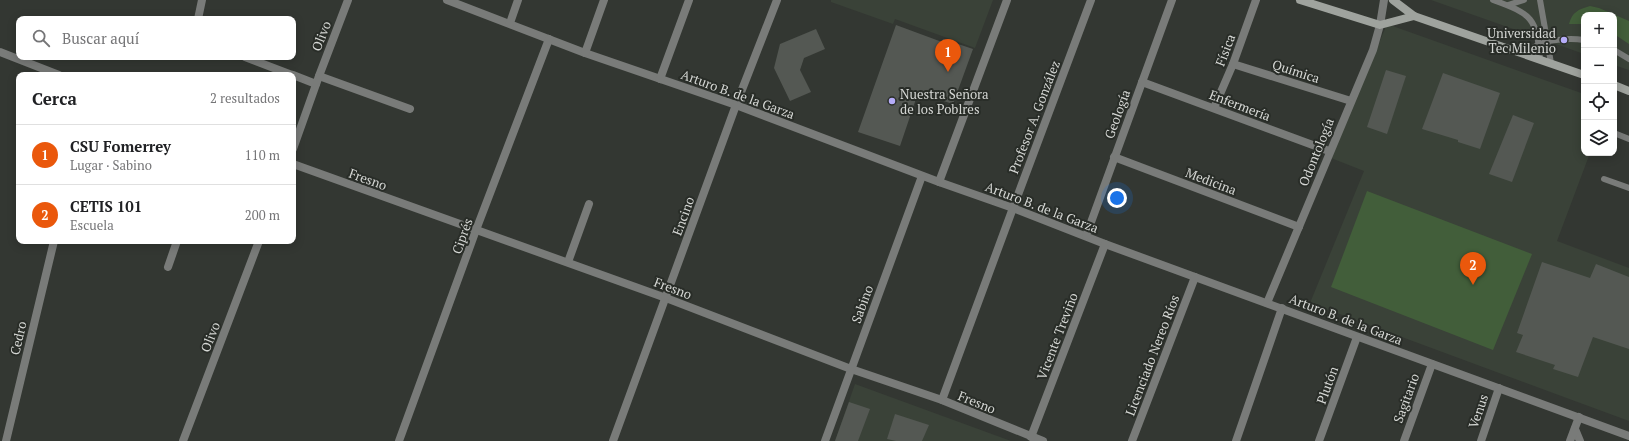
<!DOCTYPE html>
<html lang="es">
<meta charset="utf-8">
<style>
:root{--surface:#fff;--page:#f6f6f6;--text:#202124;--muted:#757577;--line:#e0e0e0;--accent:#ea580c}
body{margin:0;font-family:"PT Serif",serif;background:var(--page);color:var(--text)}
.controls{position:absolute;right:12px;top:12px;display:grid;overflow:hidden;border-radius:8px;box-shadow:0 2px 10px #0003}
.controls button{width:36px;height:36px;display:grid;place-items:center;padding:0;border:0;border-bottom:1px solid var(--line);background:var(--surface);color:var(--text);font:20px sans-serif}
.you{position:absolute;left:1117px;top:198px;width:14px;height:14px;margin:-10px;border:3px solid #fff;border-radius:50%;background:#1a73e8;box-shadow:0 0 0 6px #1a73e833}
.badge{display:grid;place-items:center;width:26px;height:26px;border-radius:50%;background:var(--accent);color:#fff;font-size:13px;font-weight:700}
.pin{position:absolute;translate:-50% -33px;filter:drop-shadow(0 1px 2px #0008)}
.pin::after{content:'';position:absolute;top:21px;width:14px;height:12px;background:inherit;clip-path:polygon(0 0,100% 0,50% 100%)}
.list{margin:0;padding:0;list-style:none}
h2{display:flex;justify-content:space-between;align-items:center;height:52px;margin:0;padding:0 16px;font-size:17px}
h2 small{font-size:13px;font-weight:400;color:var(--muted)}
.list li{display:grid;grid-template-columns:26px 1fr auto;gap:12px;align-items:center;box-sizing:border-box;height:60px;padding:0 16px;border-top:1px solid var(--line)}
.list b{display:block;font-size:15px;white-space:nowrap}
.list p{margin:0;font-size:13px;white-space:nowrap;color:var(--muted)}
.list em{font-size:13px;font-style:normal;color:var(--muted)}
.icon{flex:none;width:22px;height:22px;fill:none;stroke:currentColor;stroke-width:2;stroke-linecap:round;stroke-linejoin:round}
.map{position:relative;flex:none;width:1629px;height:441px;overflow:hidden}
.search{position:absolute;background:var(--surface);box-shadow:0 2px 10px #0003;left:16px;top:16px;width:280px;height:44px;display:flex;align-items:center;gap:10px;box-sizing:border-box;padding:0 14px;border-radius:8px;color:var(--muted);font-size:15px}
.panel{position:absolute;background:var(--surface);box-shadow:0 2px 10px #0003;left:16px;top:72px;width:280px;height:172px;border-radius:8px}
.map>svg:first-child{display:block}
</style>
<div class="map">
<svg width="1629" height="441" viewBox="0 0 1629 441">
<rect width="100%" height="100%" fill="#333732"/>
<g fill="#3a4238">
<path d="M831 0H993L975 48 895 19 893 24 831 2Z"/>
<path d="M1431 0H1629V70L1614 65V15H1584V54Z"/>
<path d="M1387 24 1584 94V153H1590L1557 241 1629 268V421L1310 303 1364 171 1331 158Z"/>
<path d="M855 384 1011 441H835Z"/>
</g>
<g fill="#425e3a">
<path d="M1590 6 1599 8 1629 21V44L1614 34V15H1584V24H1569C1572 12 1579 9 1590 6Z"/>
<path d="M1367 191 1532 254 1493 350 1331 287Z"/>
</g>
<g fill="#545853">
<path d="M896 25 942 42 943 39 973 49 953 104 918 93 900 146 858 132Z"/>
<path d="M816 29 825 49 804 58 800 70 811 92 790 101 774 68 780 44Z"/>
<path d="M1386 70 1406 76 1387 134 1367 127Z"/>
<path d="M1443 73 1500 93 1480 149 1458 142V140L1422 129Z"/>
<path d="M1513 115 1534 123 1512 182 1489 174Z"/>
<path d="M1542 262 1590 278 1596 264 1629 277V349L1593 337 1578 377 1553 369 1555 365 1516 352 1523 335 1517 333Z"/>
<path d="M849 402 870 409 858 441H835Z"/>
<path d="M895 414 929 425 922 441H896L887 439Z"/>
</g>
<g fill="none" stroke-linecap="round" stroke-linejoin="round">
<g stroke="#797b79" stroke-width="6">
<path d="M1493 0C1532 14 1537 18 1540 60"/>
<path d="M1540 0 1551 63"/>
<path d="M1508 5 1524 0"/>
<path d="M1614 50 1629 59"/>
<path d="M1524 54C1529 51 1534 46 1540 44 1553 39 1571 38 1584 40"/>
<path d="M1614 133 1629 139"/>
<path d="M1604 179 1629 188"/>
</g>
<g stroke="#797b79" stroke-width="8">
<path d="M447 0 585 53 736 105 939 182 1013 208 1105 244 1629 436"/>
<path d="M198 19 202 0"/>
<path d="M510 23 518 0"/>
<path d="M0 52 59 75"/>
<path d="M585 53 604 0"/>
<path d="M245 57 292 75"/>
<path d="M1233 64 1351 101"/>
<path d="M293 75 316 84"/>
<path d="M319 76 410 109"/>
<path d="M660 79 689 0"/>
<path d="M1142 82 1329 151"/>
<path d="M1214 108 1233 64 1256 0"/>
<path d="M293 149 319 76 348 0"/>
<path d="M1114 157 1299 227"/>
<path d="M293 164 666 298 851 369 942 400 1043 441"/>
<path d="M939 182 1007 0"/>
<path d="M1086 236 1172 0"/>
<path d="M568 262 589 204"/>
<path d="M168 267 177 241"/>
<path d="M1267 303 1373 50 1380 25 1384 0"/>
<path d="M942 400 1013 208 1091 0"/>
<path d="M1575 429 1580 441"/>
<path d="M1031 437 1105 244"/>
<path d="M6 441 54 241"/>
<path d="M183 441 259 241"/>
<path d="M399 441 476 230 549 39"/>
<path d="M613 441 736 105 777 0"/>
<path d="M825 441 922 176"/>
<path d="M1132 441 1195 277"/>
<path d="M1236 441 1282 308"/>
<path d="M1319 441 1357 337"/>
<path d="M1404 441 1432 364"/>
<path d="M1481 441 1499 388"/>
<path d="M1570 441 1579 417"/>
</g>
<g stroke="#9fa39e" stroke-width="8">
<path d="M1300 0 1380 25 1414 16"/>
<path d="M1393 0 1414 16 1584 75"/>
<path d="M1614 85 1629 91"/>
</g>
</g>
<g fill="#b5acf8" stroke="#292d28" stroke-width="1.5">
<circle cx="1564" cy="40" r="4"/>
<circle cx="892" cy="101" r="4"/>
</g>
<g text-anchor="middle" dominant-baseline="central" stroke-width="4" stroke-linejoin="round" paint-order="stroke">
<g font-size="13" fill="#d5d7d4" stroke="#292d28" text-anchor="end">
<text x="1556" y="33">Universidad<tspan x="1556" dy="15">Tec Milenio</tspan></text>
<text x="900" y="94" text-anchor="start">Nuestra Señora<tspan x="900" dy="15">de los Poblres</tspan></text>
</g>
<g font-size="13" fill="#d5d7d4" stroke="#292d28">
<text transform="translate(321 36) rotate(-69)">Olivo</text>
<text transform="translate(1225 50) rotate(-69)">Física</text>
<text transform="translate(1296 71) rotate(18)">Química</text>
<text transform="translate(738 94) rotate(20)">Arturo B. de la Garza</text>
<text transform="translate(1240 105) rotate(21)">Enfermería</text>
<text transform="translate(1117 114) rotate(-70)">Geología</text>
<text transform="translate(1034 117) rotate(-69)">Profesor A. González</text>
<text transform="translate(1316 152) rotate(-68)">Odontología</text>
<text transform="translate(368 179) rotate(20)">Fresno</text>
<text transform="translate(1211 181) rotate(21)">Medicina</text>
<text transform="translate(1042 207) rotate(21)">Arturo B. de la Garza</text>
<text transform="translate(683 216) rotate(-70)">Encino</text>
<text transform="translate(462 236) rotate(-70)">Ciprés</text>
<text transform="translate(673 288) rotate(21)">Fresno</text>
<text transform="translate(862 304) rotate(-70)">Sabino</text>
<text transform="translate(1346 319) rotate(21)">Arturo B. de la Garza</text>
<text transform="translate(1057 336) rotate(-69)">Vicente Treviño</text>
<text transform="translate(210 337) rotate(-69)">Olivo</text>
<text transform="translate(18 338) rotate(-77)">Cedro</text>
<text transform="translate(1152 355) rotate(-69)">Licenciado Nereo Ríos</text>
<text transform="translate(1327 385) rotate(-70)">Plutón</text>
<text transform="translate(1406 398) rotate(-70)">Sagitario</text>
<text transform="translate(977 402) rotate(22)">Fresno</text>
<text transform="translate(1478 411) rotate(-71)">Venus</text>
</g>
</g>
</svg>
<div class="controls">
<button>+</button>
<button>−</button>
<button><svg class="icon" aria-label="locate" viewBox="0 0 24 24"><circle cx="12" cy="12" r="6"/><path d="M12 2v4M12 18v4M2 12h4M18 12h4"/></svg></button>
<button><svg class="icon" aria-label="layers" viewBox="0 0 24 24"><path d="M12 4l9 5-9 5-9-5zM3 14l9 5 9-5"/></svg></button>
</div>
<div class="you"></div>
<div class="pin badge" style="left:948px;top:72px">1</div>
<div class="pin badge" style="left:1473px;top:285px">2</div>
<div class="search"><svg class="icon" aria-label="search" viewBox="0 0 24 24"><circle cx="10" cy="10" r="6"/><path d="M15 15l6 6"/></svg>Buscar aquí</div>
<section class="panel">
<h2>Cerca<small>2 resultados</small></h2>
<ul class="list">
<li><span class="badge">1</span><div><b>CSU Fomerrey</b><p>Lugar · Sabino</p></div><em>110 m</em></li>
<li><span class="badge">2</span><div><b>CETIS 101</b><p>Escuela</p></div><em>200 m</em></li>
</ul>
</section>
</div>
